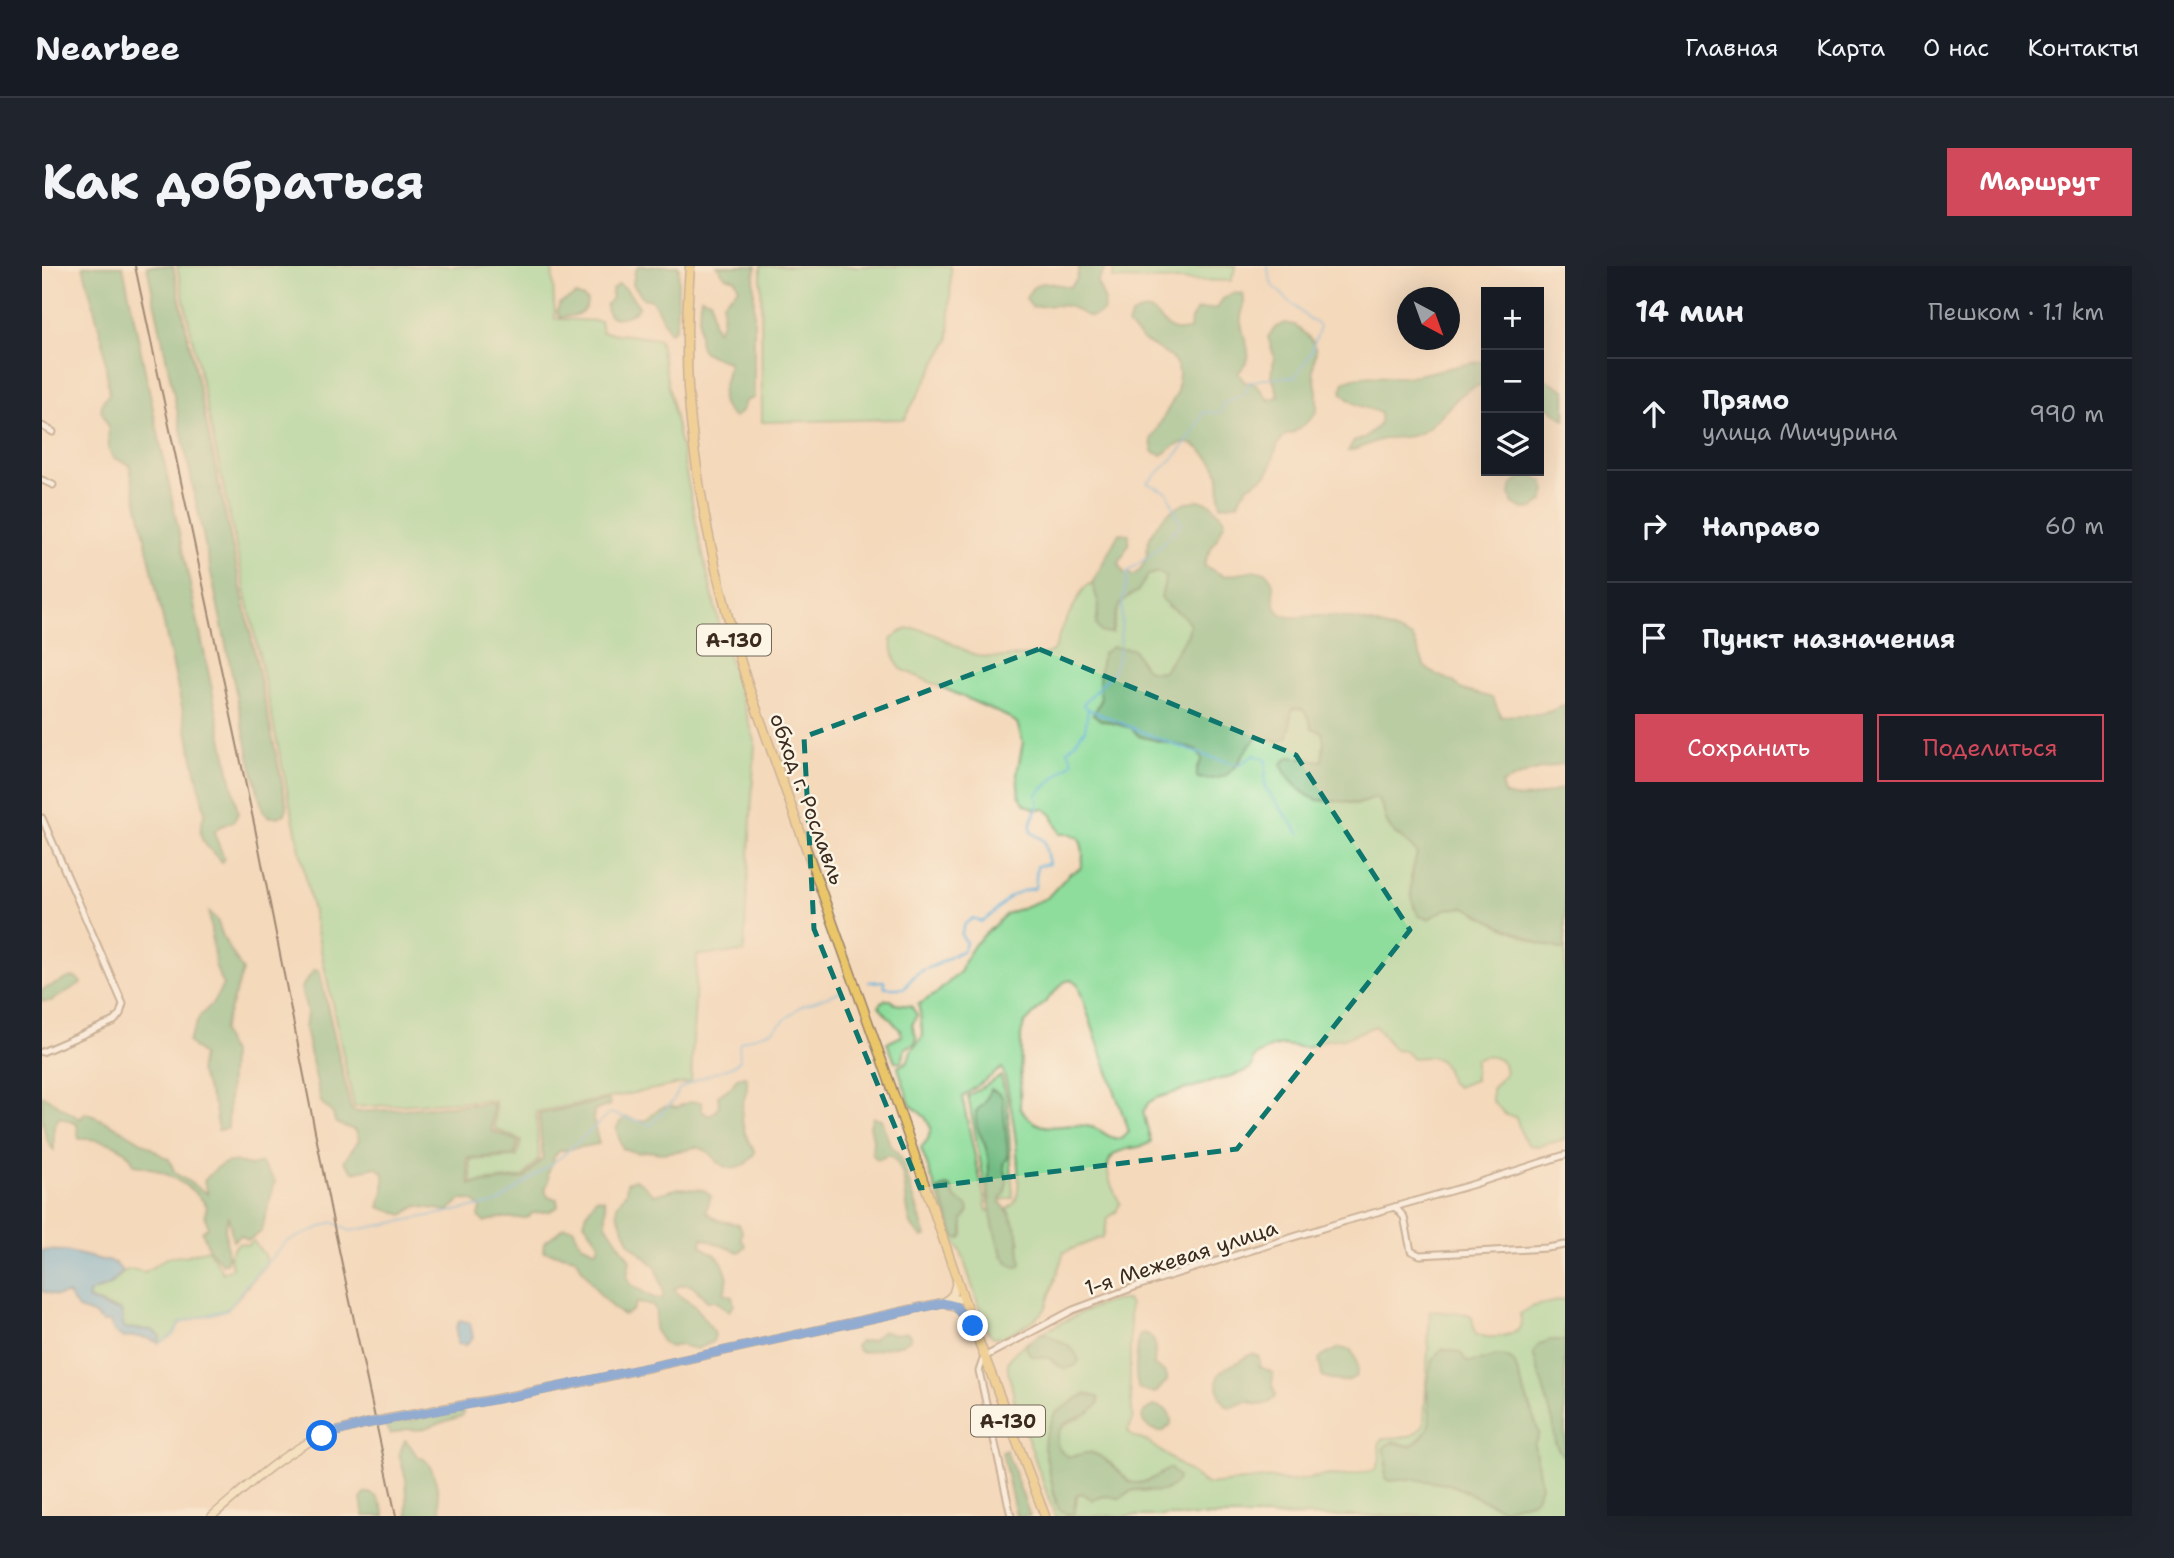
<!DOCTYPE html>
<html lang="ru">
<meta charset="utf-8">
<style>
:root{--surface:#171b24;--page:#20242c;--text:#f1f3f6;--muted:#9ea1a6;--line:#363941;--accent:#d1495b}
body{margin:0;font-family:"Shantell Sans",sans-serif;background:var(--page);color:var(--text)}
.controls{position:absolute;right:21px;top:21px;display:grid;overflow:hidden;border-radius:0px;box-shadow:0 7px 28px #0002}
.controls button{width:63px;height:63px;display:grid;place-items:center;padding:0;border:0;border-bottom:2px solid var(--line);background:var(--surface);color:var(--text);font:35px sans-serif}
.compass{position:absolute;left:1355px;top:21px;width:63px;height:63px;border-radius:50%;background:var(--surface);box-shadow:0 7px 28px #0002;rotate:139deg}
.stop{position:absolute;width:21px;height:21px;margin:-16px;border:5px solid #1a73e8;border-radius:50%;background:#fff}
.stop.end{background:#1a73e8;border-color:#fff;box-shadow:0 2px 7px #0008}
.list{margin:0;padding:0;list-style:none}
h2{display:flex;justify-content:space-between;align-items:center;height:91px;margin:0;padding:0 28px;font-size:30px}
h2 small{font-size:23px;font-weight:400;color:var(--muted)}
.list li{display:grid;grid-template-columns:46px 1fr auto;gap:21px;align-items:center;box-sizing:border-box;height:112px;padding:0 28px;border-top:2px solid var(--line)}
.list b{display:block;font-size:26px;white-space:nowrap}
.list p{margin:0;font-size:23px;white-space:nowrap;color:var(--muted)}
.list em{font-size:23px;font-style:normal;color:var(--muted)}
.actions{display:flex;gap:14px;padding:21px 28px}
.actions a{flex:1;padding:16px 0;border:2px solid var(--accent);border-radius:0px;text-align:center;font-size:24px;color:var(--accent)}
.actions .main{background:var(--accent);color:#fff}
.icon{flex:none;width:38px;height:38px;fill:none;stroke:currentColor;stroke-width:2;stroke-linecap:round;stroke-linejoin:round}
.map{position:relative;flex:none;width:1523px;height:1250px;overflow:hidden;border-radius:0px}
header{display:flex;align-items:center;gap:42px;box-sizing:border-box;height:98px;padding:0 35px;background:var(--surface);border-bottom:2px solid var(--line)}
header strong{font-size:33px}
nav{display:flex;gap:38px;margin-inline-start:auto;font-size:24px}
.intro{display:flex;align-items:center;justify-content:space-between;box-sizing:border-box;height:168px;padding:0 42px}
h1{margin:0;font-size:49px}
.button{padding:18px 32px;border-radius:0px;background:var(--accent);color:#fff;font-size:24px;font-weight:700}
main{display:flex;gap:42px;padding:0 42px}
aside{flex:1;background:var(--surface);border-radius:0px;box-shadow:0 7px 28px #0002}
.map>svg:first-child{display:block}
</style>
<header>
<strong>Nearbee</strong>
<nav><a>Главная</a><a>Карта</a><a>О нас</a><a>Контакты</a></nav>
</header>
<div class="intro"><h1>Как добраться</h1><a class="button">Маршрут</a></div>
<main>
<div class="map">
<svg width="1523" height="1250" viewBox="0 0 1523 1250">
<rect width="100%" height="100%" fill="#fcf5e5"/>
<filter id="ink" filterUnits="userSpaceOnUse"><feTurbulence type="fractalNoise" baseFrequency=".0143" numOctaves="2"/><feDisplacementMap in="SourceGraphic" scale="14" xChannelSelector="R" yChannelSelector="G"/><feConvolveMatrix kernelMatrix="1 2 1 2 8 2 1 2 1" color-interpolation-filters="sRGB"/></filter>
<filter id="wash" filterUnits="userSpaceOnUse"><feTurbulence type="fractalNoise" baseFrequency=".00686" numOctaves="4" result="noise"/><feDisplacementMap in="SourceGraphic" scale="28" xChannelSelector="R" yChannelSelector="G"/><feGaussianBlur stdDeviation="1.57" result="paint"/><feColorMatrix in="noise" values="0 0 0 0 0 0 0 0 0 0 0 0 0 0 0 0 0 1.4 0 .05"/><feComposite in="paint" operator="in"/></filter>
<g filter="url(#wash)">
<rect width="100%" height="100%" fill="#f4d9bb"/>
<g fill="#8edd9c" stroke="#64845d" stroke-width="2" fill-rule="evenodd">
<path d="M135 0H510L513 53 558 55 560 66 617 73 658 276 679 366 713 475 702 686 655 689 649 816 494 846 497 893 481 911 430 917 428 894 475 891 479 874 453 863V834L312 841Z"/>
<path d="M719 0H909L907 74 862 153 720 156Z"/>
<path d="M1072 0H1194L1189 15 1071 13Z"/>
<path d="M1116 306 1124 311 1125 340 1143 349 1148 358 1146 368 1122 405 1111 407 1101 402 1097 392 1057 418 1060 429 1057 439 1059 454 1090 462 1097 470 1155 484 1161 493 1155 502H1193L1209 476 1217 470 1237 476 1249 461 1247 451 1252 442 1261 443 1267 452 1270 462 1280 466 1282 476 1280 496 1259 491 1275 534H1295L1315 539 1334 532C1345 543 1340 548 1346 559 1352 570 1368 575 1375 588L1369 610 1372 642 1386 653 1404 643 1424 641 1449 655 1496 677 1523 684V873L1497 880 1487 879 1480 870 1474 851 1464 849 1450 834V823L1464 807 1462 797C1452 790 1445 788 1433 794V814L1415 821 1407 815C1402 789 1393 790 1370 792L1363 785 1353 784 1333 760 1303 772 1283 774 1265 782 1241 779 1230 781 1212 791 1210 801 1202 806 1114 832 1106 837 1101 846 1109 876C1100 882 1092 881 1082 884 1054 891 1069 921 1078 937L1074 946 1066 952 1061 971 1022 986 1003 1044 988 1057 961 1071H951L944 1063 920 988 912 974 879 882 886 873 889 862 884 852 868 838 856 801 866 795 869 785 881 770C878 759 880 749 876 739L895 727 919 705 922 695 933 678 964 648 1005 632 1028 607 1038 603C1042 591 1042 584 1037 572L1029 568H1018L1010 549 1003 543H993L983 538 977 529 975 507 981 476 975 457 966 451 859 403 853 394 849 374C874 344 909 383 937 390 952 393 970 390 985 389 994 389 1005 390 1011 384 1016 378 1016 370 1019 364 1026 349 1035 335 1043 321L1050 317 1057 338 1054 359 1070 367 1074 347 1078 338 1087 330 1095 326 1106 309ZM1028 714 1035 717 1087 866 1080 873C1064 873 1062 864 1049 861 1019 853 1001 875 978 842L979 769 982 758 1022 716ZM960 802C968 822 983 919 973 936 971 939 967 941 965 944L968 948 978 976 960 990 949 944 945 945 920 831Z"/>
<path d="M844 734H849L853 738 869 740 875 749 870 759 875 773 872 778 863 782 861 792 858 796 853 795 845 777 860 770 859 765 837 740 839 736Z"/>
<path d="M959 810 965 833 971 932 946 936 926 830Z"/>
<path d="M211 975 224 991V998L186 1043 138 1057 131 1069 117 1077 118 1070 82 1062 80 1060 78 1044C66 1042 57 1037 46 1033L48 1026C54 1024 61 1023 66 1020 83 1010 77 998 103 1006L126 991 143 990 166 983 181 1007 190 1002C187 990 187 985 197 977L206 979Z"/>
<path d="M1523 1033V1074H1509L1513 1176 1518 1186 1523 1191V1250H1013L972 1133C969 1102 953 1098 987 1075L984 1080 995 1091 1007 1092 1016 1100 1017 1075 1012 1074 1004 1067 998 1068C1019 1057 1062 1032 1084 1034L1088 1038V1121L1091 1154 1086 1165 1090 1170 1106 1176 1165 1219 1230 1212 1246 1216 1288 1209 1304 1210 1333 1204 1338 1192 1337 1179 1340 1173C1358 1168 1368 1178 1382 1158L1388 1045 1426 1048 1430 1051 1433 1068C1447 1074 1464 1071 1477 1064L1480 1059 1478 1048 1489 1041ZM1454 1090 1492 1179 1499 1220C1490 1227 1479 1239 1467 1241 1453 1244 1426 1225 1412 1220 1393 1214 1367 1211 1347 1215L1343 1212 1344 1188 1351 1175 1368 1180C1391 1166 1391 1151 1385 1128L1425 1096H1437ZM1044 1128 1056 1131 1057 1137C1051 1142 1045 1149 1038 1151 1026 1157 1016 1159 1015 1174 1015 1184 1019 1187 1028 1191 1035 1190 1039 1187 1045 1187 1058 1185 1079 1207 1087 1216 1103 1220 1114 1210 1128 1203L1134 1217 1124 1224 1107 1226 1095 1224 1089 1225 1079 1232 1062 1230 1051 1234 1040 1227 1035 1229 1034 1241 1013 1238C1010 1202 987 1165 1025 1140 1032 1135 1036 1130 1044 1128Z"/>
</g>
<g fill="#72bc84" stroke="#567351" stroke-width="2">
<path d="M41 0H81L196 547 192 555 177 561 172 567 182 592 180 596C162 577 152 574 163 547L87 198 71 192 67 184 66 160 59 144 61 135 67 128 61 76Z"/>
<path d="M105 0H131L245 541 243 548 235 551H227L221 545 208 494Z"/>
<path d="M597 0H637L634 61 628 67 612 37 609 34 601 32 591 18 593 5Z"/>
<path d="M675 0H714L712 15V132L703 135 700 145 692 152C667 131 688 118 686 96 654 85 657 86 657 53 658 44 657 39 659 31L669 34 671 56 675 65 680 57 681 36 697 22 693 13 683 10Z"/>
<path d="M1037 0H1065L1055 16 1063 35 1061 46C1043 57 1041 44 1025 40 1014 38 1001 40 990 41L984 33C993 9 1009 18 1028 21L1035 13Z"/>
<path d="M577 18 584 23 597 40C592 49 578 54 568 50L564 43V39L570 32V24Z"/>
<path d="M1191 27 1201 28C1205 44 1198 42 1199 55 1201 79 1216 87 1196 107L1203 116 1214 118 1227 134 1237 130 1230 111 1232 90 1226 71 1233 62 1242 57 1253 59 1270 74 1274 84 1271 104 1275 125V145L1269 153 1252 166 1243 169 1236 178 1226 208 1207 220 1200 227 1196 237 1179 240C1176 229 1179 218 1176 207 1174 199 1169 194 1163 188 1147 171 1137 175 1120 189L1111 186 1109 174 1135 127 1137 107 1134 97 1126 89 1101 74 1086 60 1089 49C1118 34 1113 60 1136 65 1137 65 1146 64 1148 64L1149 53 1155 44 1175 42 1181 33Z"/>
<path d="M534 29 542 32 545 35C544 51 529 50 517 51L515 45 518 37Z"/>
<path d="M1444 95V118C1415 121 1403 152 1380 166 1370 172 1359 171 1348 172 1333 173 1321 183 1306 185L1312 175 1322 172 1338 158V147C1322 140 1312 141 1299 126L1302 116C1324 105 1345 114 1368 110 1394 106 1418 98 1444 95Z"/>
<path d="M1497 109 1523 124V154L1507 141 1497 138Z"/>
<path d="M1490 210 1501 215 1504 225 1501 235 1492 242 1482 243 1471 238 1468 228 1470 218 1480 212Z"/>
<path d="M1157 234 1169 238 1183 254C1179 271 1165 283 1162 300L1182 310 1214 305 1224 306C1225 307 1230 314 1230 315 1234 326 1229 339 1238 347 1247 355 1268 349 1280 350 1314 351 1341 359 1371 372L1383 401 1391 407 1412 416 1419 423 1451 432 1459 451C1470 448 1478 449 1489 449 1501 449 1513 444 1523 439V497L1488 506 1459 518 1462 528C1480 537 1504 527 1523 522V684L1496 677 1449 655 1424 641 1404 643 1386 653 1377 650C1365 631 1369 609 1375 588 1368 575 1352 570 1346 559 1340 547 1345 543 1334 532 1312 540 1317 537 1296 535 1289 534 1280 536 1273 533 1258 527 1245 512 1239 498L1247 491 1280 495 1282 476 1280 466 1270 462 1267 452 1261 443 1251 442C1247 452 1249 461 1246 471L1237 476 1217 470C1193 489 1198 519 1155 512V502L1160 493 1154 484 1097 470 1090 462 1059 454 1051 448C1063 431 1058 434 1057 416 1057 406 1059 396 1061 387L1070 381 1091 383C1102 398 1100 409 1122 405L1146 368 1148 358C1140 345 1127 343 1119 331L1124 311 1116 306 1106 309 1095 326 1087 330 1078 338 1074 347 1069 367H1060L1054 359 1057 338 1050 317 1077 267 1087 268V278L1077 297 1082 307 1092 309C1111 293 1101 286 1109 269 1119 249 1136 237 1157 234Z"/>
<path d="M167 646 175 654 182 673 201 705 180 765 189 787 186 862 176 864 173 841 157 805 160 789 146 776 158 750 171 737 181 719 173 699Z"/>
<path d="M272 704H277L309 843 315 846 451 837 450 865 476 875 473 889 425 892 428 919 483 912 501 892 497 848 567 834 568 839 552 845 551 854 557 878 517 885 512 891 506 907 507 915 503 923 506 931 515 933 516 941 508 945 491 947 485 952H458L442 956 436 950 439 942C433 934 428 934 418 934L406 945 375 940 361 949 337 941 342 925V907L335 901 311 906 302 895 317 874 314 865C307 861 300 861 293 856L291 848 279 836 263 763 265 746 259 722Z"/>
<path d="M29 711 35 712 39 717 9 735H0V724Z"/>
<path d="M704 810C708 823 701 831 700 843 699 860 704 872 713 886 707 898 693 908 680 899 668 891 669 883 652 881L645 884 619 887 604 885 596 887 581 883 574 863 578 856 585 851C589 852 593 855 597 855 613 856 613 834 635 842 643 836 649 835 659 836L660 845 667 850C676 845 678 841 676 830L690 820 695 812Z"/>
<path d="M949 823 958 828 961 833 966 892C957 901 967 907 965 917 964 921 963 924 963 928L959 931 958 936 968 948 976 967 979 998 976 1001C956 1001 948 947 947 930 946 917 948 904 946 891 943 871 932 867 934 845L942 838Z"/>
<path d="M0 829 38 853 43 847C64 854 84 866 103 878 112 883 117 889 127 893L133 907 166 928 162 915C177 897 186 891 209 900L219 897 233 915 219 966 206 974 198 969 191 975 186 949 183 963 186 992 184 997 180 998 167 983 160 965 166 961 163 948 165 940C150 919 117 901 92 899 85 878 57 872 37 873L35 858 17 851 12 860V884C0 874 0 848 0 829Z"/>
<path d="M831 851 839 853 848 879 859 892 884 970 880 971C876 967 871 963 869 958 861 938 868 902 847 889L835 894 830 887 831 874 828 859Z"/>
<path d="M593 913 600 917 612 929 637 922 662 924 669 930 664 945C674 956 683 956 697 958L700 965 699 973 704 980 697 986 660 972 659 979 666 985 674 989 680 996 686 1011 682 1028 690 1030 692 1039 687 1045 673 1035H665C655 1023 647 1012 632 1023L638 1030 653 1040 673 1068 671 1076 655 1083 637 1079 629 1081 622 1078 612 1063 614 1046 610 1039 594 1037 590 1045 582 1049C564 1042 544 1009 533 992L501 985 502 976 523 961 531 962 539 978 555 985 557 977 542 956 545 947 554 932 562 933 564 941V958L588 994 585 1011 589 1019 612 1032 621 1033V1024L614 1001 588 978 575 947V939L584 926 585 917Z"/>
<path d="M904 920 909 922 913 932 926 940 927 945 921 954V969L918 973 913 971 897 923Z"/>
<path d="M840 1065 852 1068 865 1066 868 1069V1073L861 1078 824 1086C818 1086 816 1086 814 1080L817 1076 830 1074Z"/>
<path d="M1004 1067C1016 1076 1032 1078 1037 1095L1033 1100 1022 1103 1007 1092 989 1090 983 1080 998 1068Z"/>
<path d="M1101 1067C1118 1070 1112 1088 1112 1100 1120 1104 1126 1105 1125 1115L1113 1127 1097 1124C1091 1106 1095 1088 1097 1070Z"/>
<path d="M1509 1074H1523V1191L1518 1186 1513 1176 1511 1156 1491 1087 1497 1078Z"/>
<path d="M1297 1082 1309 1084C1314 1091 1317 1102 1314 1110 1303 1119 1292 1115 1280 1110L1277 1093 1281 1089Z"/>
<path d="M1400 1083 1418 1086 1425 1096C1441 1098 1458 1082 1472 1096L1497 1167 1492 1179 1499 1220 1494 1231 1489 1235 1461 1243 1410 1219 1370 1213 1347 1215 1343 1212 1345 1194 1341 1183C1349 1172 1356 1178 1368 1180 1392 1165 1389 1154 1386 1131 1384 1116 1388 1091 1400 1083Z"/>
<path d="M1210 1088 1216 1090 1218 1095 1217 1100 1231 1107 1230 1119 1234 1129C1227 1140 1217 1141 1206 1135L1190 1141 1185 1140 1178 1131C1178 1127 1177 1124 1176 1120 1172 1105 1186 1101 1196 1096 1202 1093 1203 1090 1210 1088Z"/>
<path d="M1044 1128 1056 1131 1057 1137C1045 1152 1040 1147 1027 1155 1011 1164 1010 1184 1028 1191 1035 1190 1039 1187 1045 1187 1058 1185 1079 1207 1087 1216 1103 1220 1114 1210 1128 1202L1136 1211 1134 1217C1113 1235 1105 1218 1089 1225 1085 1226 1082 1230 1079 1232L1062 1230 1051 1234 1040 1227 1034 1229 1032 1247 1026 1248 1016 1243 1002 1181 1003 1170 1013 1147Z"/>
<path d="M1112 1140C1123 1141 1130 1146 1129 1158L1122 1165C1112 1166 1102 1161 1100 1151L1102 1146Z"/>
<path d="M419 1144 422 1146 420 1150 377 1164 364 1163 348 1168 343 1159Z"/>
<path d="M363 1174C368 1178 370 1183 374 1188 379 1194 377 1189 383 1194 396 1206 396 1234 400 1250H366L364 1213 357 1188Z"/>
<path d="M964 1184 988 1250H974L960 1186Z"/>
<path d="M324 1227C336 1227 341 1240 343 1250H322L319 1233Z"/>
</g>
<g fill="#61b2dc" stroke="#4e6e7d" stroke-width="2">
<path d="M0 984 23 985 73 997 81 1006 66 1020 48 1026 46 1033 65 1042 78 1044 81 1049 80 1059 82 1062 110 1064 118 1070 117 1077C105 1071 95 1069 82 1072L72 1066 68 1056H60L51 1048 36 1043 26 1028 16 1030 0 1025Z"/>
<path d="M418 1054 428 1057 431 1071 424 1079 415 1078 414 1062Z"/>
</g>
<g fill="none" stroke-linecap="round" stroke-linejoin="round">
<g stroke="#61b2dc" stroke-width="2">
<path d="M1046 443C1097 464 1143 486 1197 499L1212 489 1224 494 1223 521 1258 568"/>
<path d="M827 716 842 715 843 722H863C873 705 880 705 896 698 906 693 911 688 922 684L924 676 919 669 923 658 931 652 940 656C965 639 959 628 993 622L995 600 1007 598 1002 575 989 566V556L997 537 994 529 1031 496 1026 484C1033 478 1036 470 1043 464L1046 443 1041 438 1072 405 1078 384 1080 341 1086 305 1109 289 1139 258 1125 226 1105 217C1128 196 1151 176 1161 146L1178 147 1181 138 1204 127 1207 116 1225 112 1253 111 1269 87 1278 60 1261 48 1230 19 1225 0"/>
<path d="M117 1077 131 1069 138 1057 186 1043 203 1020 244 976 291 956 308 965 455 937 520 890 568 847 609 859 631 835 637 823 656 813 691 800 698 794 697 778 700 775 731 764 759 740 797 726"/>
</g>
</g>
</g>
<g filter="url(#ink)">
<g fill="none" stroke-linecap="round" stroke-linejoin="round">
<defs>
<g id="minor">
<path d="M0 160 11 166"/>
<path d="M0 214 11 219"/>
<path d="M0 552 81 738 78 748 72 755 0 786"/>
<path d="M1353 941 1362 951 1369 985 1378 989 1505 982 1523 979"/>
<path d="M969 1250 937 1105 942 1091 1031 1044 1098 1019 1300 956 1429 919 1523 889"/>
</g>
<g id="secondary">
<path d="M904 1035 911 1028 915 1014"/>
<path d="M905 1038 918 1044 929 1059"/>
<path d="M345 1153 532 1118 921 1032"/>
<path d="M170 1250C204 1222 239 1187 280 1170 294 1165 308 1162 323 1158"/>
</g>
<path id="trunk" d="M648 0C645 41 644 82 646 122 653 223 676 324 706 419L850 823 931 1060 1003 1250"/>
</defs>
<use href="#minor" stroke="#98826c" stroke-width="9"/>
<use href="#secondary" stroke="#98826c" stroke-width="10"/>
<use href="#trunk" stroke="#98826c" stroke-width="11"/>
<use href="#minor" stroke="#fff" stroke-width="5"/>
<use href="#secondary" stroke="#f7e8c3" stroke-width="7"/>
<use href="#trunk" stroke="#ebc669" stroke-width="8"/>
<path stroke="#3b2a1e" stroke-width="2" d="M93 0 213 562 291 956 354 1250"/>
<defs>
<path id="secondary-bridge" d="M323 1158 345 1153"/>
</defs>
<use href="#secondary-bridge" stroke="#98826c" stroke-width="10" stroke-linecap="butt"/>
<use href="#secondary-bridge" stroke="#f7e8c3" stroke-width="7"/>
</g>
</g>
<g fill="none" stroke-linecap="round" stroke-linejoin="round" filter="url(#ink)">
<path stroke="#1a73e8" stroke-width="9" d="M280 1170 323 1158 488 1127 901 1037 913 1040 931 1060"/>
</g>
<path d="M0 0H1523V1250H0ZM997 383 1254 489 1368 664 1195 883 878 922 772 663 762 471Z" fill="#f4d9bb" fill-opacity=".55" fill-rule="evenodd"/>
<path fill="none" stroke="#0f766e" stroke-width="5" stroke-dasharray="14 9" stroke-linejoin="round" d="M997 383 1254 489 1368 664 1195 883 878 922 772 663 762 471Z"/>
<g text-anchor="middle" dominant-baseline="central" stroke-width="5" stroke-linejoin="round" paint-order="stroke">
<g fill="#fcf5e5" stroke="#75675a" stroke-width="2">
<rect x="655" y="358.5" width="74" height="31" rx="5"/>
<rect x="929" y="1139.5" width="74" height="31" rx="5"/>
</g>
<g font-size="19" font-weight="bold" fill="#3b2a1e">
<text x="692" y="374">А-130</text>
<text x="966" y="1155">А-130</text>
</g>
<g font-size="21" fill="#3b2a1e" stroke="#fcf5e5">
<text transform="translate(765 533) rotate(70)">обход г. Рославль</text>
<text transform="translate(1139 992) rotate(-18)">1-я Межевая улица</text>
</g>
</g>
</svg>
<div class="controls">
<button>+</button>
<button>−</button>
<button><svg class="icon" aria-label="layers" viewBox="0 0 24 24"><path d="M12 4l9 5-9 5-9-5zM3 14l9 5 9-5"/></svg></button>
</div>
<svg class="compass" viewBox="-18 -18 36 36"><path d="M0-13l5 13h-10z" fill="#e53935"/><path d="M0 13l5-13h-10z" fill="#9ea1a6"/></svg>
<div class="stop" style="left:280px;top:1170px"></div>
<div class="stop end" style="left:931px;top:1060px"></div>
</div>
<aside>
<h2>14 мин<small>Пешком · 1.1 km</small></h2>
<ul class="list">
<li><svg class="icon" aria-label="ahead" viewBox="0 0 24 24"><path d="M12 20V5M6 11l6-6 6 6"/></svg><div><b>Прямо</b><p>улица Мичурина</p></div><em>990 m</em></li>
<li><svg class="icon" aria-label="right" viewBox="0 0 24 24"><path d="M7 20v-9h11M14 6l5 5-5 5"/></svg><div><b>Направо</b></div><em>60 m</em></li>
<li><svg class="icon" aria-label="arrive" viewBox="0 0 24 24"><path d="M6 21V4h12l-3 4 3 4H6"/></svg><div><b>Пункт назначения</b></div></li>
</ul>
<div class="actions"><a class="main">Сохранить</a><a>Поделиться</a></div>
</aside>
</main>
